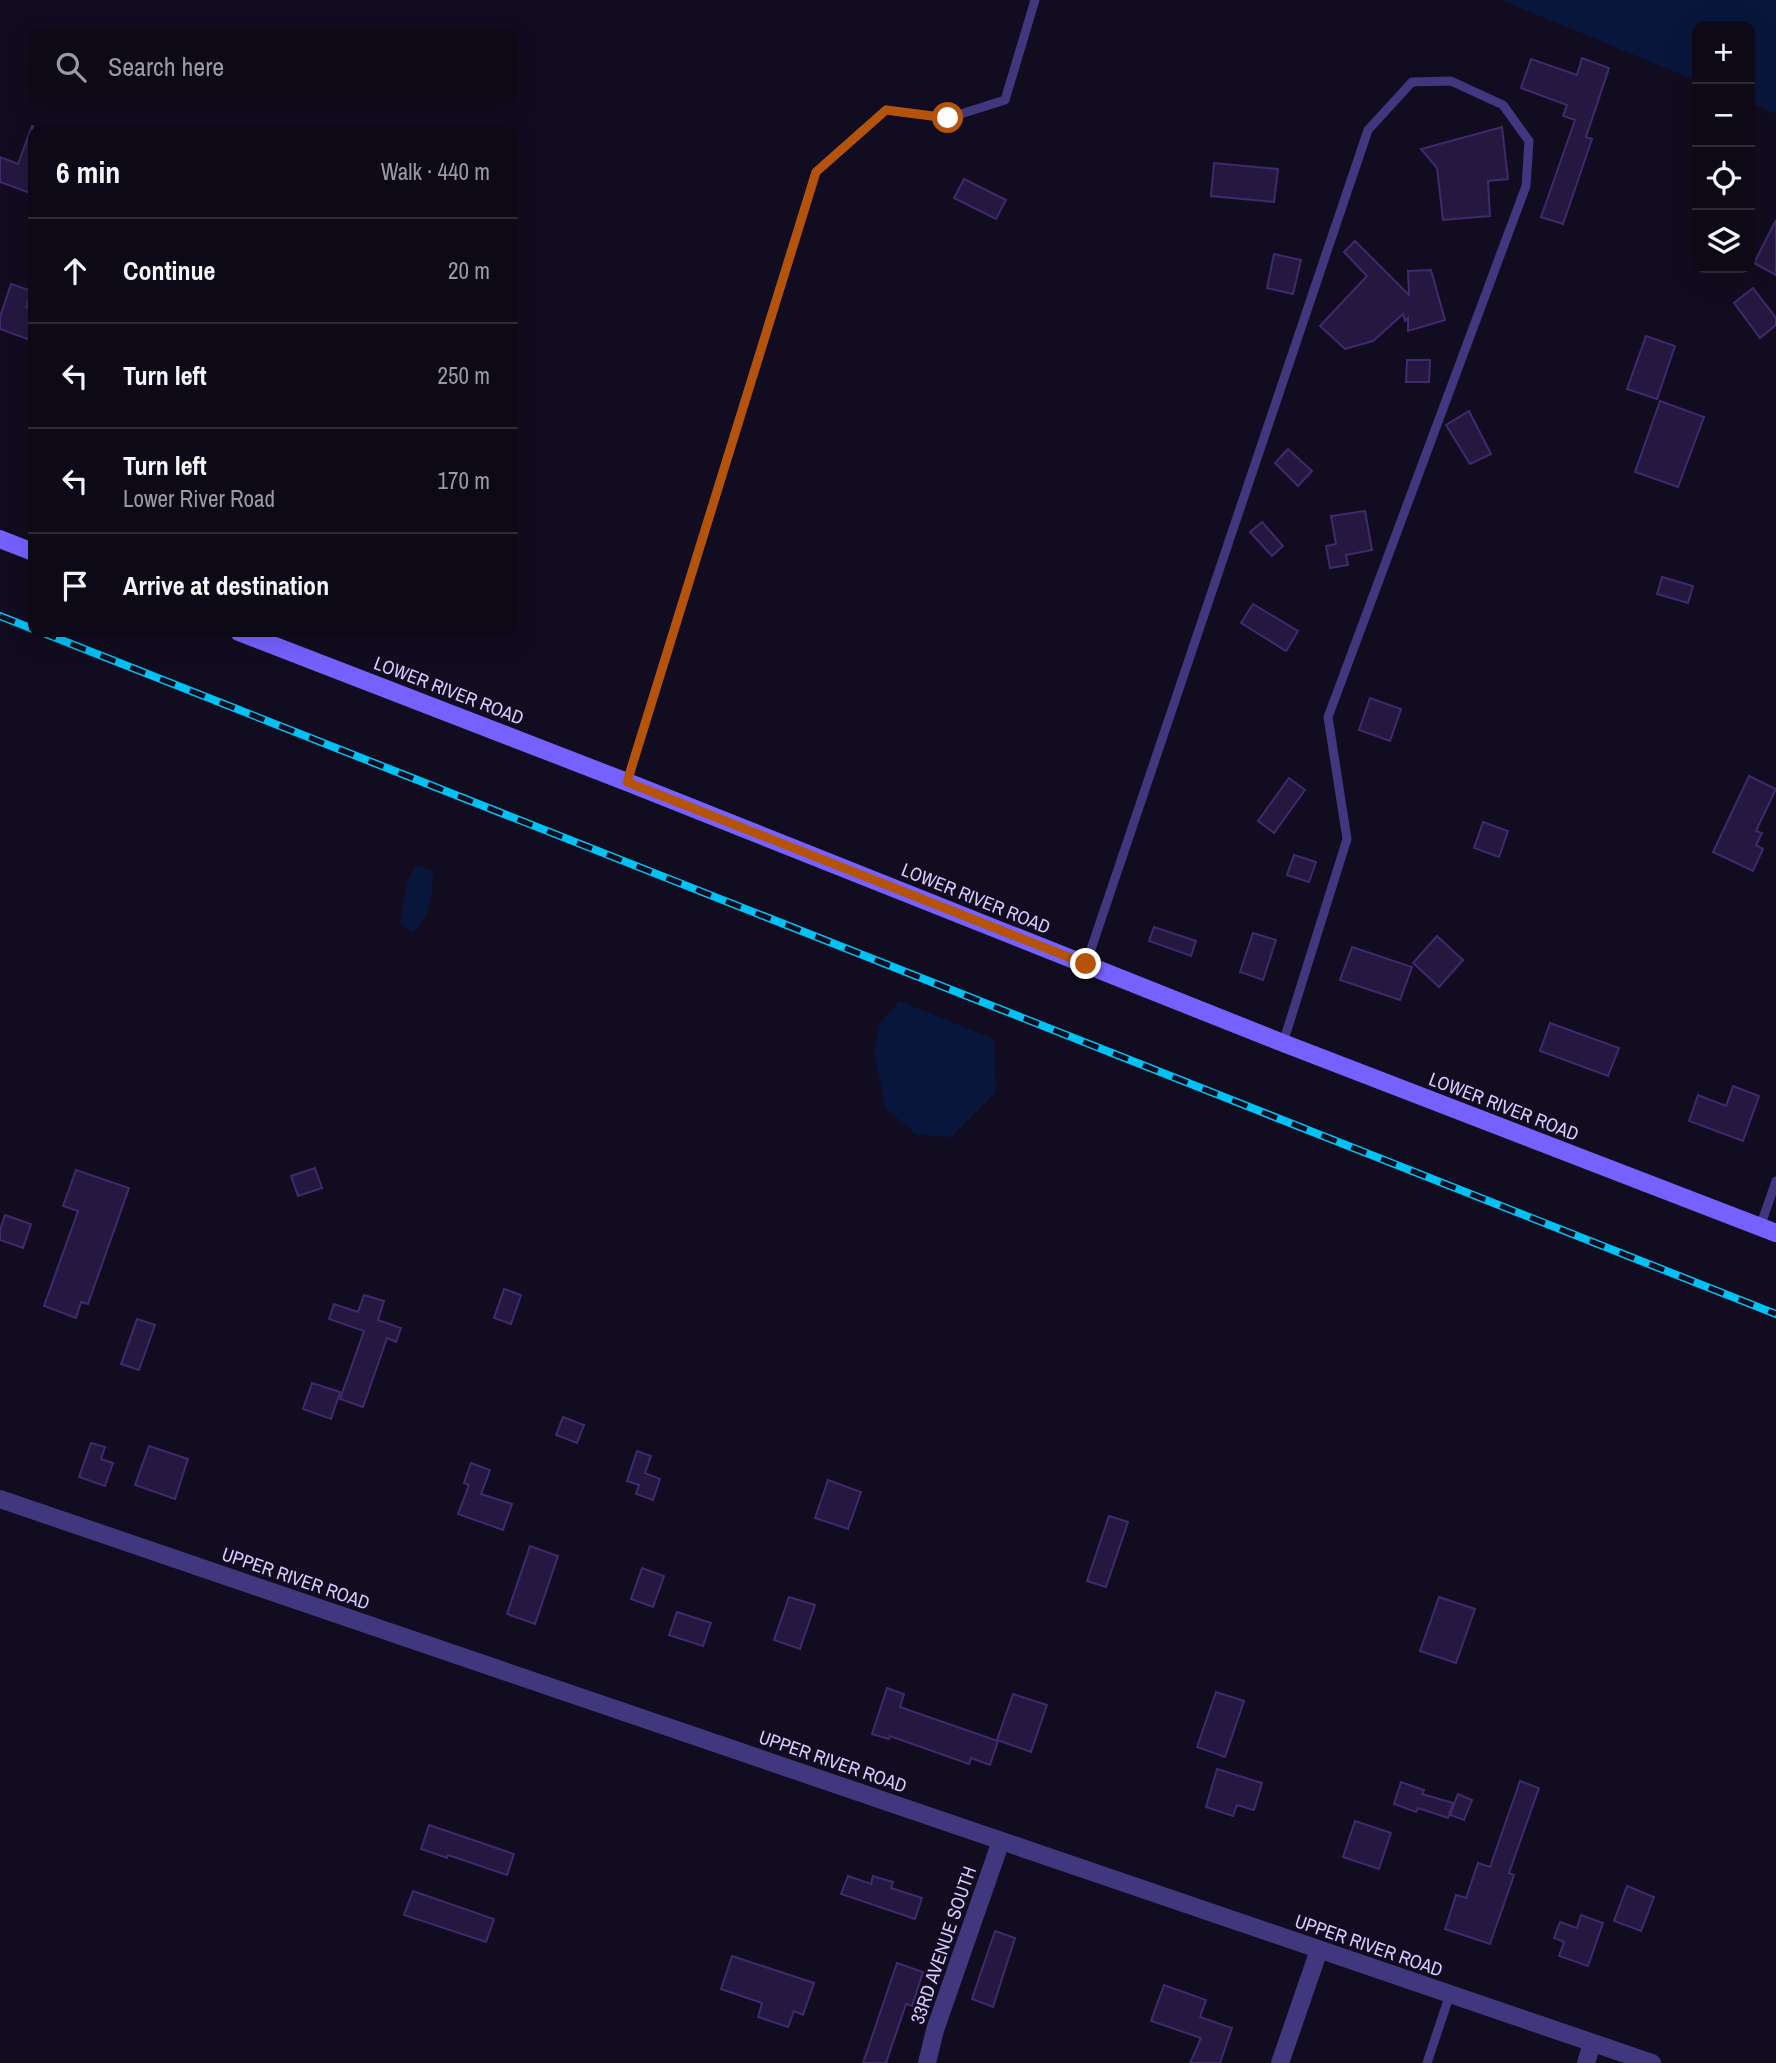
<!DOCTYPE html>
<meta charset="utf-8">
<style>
:root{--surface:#0d0917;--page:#161220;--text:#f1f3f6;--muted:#9a9aa1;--line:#2d2a36}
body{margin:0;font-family:"Archivo Narrow",sans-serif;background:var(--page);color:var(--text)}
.controls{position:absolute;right:21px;top:21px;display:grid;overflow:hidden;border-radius:14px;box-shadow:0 7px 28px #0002}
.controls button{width:63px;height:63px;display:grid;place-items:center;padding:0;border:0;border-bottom:2px solid var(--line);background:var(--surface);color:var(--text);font:35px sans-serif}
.stop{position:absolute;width:21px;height:21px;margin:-16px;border:5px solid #b45309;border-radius:50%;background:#fff}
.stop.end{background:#b45309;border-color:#fff;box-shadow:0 2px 7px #0008}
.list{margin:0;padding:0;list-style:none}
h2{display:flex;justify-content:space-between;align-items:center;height:91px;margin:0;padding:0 28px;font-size:30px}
h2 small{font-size:23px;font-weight:400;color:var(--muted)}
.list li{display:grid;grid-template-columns:46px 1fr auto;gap:21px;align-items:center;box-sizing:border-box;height:105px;padding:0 28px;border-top:2px solid var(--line)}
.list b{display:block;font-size:26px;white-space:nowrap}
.list p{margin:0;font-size:23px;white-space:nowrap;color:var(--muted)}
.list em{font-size:23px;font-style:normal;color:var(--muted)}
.icon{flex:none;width:38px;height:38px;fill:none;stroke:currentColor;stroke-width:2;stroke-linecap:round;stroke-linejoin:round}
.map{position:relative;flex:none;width:1776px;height:2063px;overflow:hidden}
.search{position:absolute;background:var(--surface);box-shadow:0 7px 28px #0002;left:28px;top:28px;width:490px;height:77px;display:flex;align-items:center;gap:18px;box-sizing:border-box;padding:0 24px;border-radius:14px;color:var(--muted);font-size:26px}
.panel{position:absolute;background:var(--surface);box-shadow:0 7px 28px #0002;left:28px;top:126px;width:490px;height:511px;border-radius:14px}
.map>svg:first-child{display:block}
</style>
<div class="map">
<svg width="1776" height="2063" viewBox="0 0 1776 2063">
<rect width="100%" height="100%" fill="#110c1f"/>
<g fill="#09163c">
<path d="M1501 0H1776V114L1750 103V26H1697V81Z"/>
<path d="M417 865 433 871C432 893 432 920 411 932L400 922 407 882Z"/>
<path d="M900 1001 994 1039 996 1092 952 1137 917 1135 886 1109 874 1053 879 1024Z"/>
</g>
<g fill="#251840" stroke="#3e2a6c" stroke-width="2">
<path d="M1582 58 1609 68 1586 137 1592 139 1563 224 1541 217 1575 120 1563 116 1567 105 1521 88 1531 59 1577 75Z"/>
<path d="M32 126H33V194L0 182V157L18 164Z"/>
<path d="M1502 127 1508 179 1488 181 1490 216 1443 220 1437 168 1421 149Z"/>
<path d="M1214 163 1278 169 1274 202 1211 196Z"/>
<path d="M964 179 1006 200 996 219 954 198Z"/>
<path d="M1776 220V275L1754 263Z"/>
<path d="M1355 241 1409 295 1408 271 1431 270 1445 320 1408 331V318L1405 321 1403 314 1373 341 1345 349 1320 326 1367 276 1344 252Z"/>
<path d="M1274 254 1301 260 1293 294 1267 288Z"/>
<path d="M11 284 32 291 26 307 33 309V341L0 329V317Z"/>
<path d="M1753 288 1776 318V325L1760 338 1734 303Z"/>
<path d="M1646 336 1675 346 1657 399 1627 389Z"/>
<path d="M1407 360H1430L1429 382H1406Z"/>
<path d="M1660 401 1704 417 1678 487 1635 472Z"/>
<path d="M1469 411 1491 454 1470 464 1446 425Z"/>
<path d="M1288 449 1312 471 1298 486 1275 463Z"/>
<path d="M1365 511 1372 550 1346 555 1348 565 1330 568 1326 546 1336 544 1331 516Z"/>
<path d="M1262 522 1283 546 1272 556 1250 532Z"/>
<path d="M1662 577 1693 586 1688 603 1657 594Z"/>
<path d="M1253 604 1298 631 1286 651 1241 623Z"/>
<path d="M1370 698 1401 709 1390 741 1359 730Z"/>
<path d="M1749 776 1776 789 1756 831 1762 833 1756 845 1763 849 1753 871 1713 852Z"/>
<path d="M1289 778 1305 790 1274 833 1258 821Z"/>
<path d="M1483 822 1508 831 1499 857 1474 848Z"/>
<path d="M1294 855 1316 862 1309 882 1287 875Z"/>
<path d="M1154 927 1196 941 1191 956 1149 941Z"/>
<path d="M1253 933 1276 940 1263 980 1240 972Z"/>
<path d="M1437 936 1463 960 1439 987 1413 963Z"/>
<path d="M1352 947 1412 967 1400 1000 1340 980Z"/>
<path d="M1550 1023 1619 1048 1608 1076 1540 1051Z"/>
<path d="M1733 1086 1759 1096 1743 1141 1689 1121 1698 1095 1726 1106Z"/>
<path d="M315 1168 322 1188 298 1196 291 1176Z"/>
<path d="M76 1170 129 1188 88 1304 81 1302 76 1318 44 1306 78 1211 63 1206Z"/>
<path d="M5 1215 31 1224 23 1248 0 1240V1230Z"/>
<path d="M504 1289 521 1295 511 1324 494 1318Z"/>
<path d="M364 1295 384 1301 378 1320 401 1328 396 1342 387 1338 363 1407 340 1399 364 1331 329 1319 334 1304 358 1312Z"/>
<path d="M137 1319 155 1325 139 1370 121 1364Z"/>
<path d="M312 1383 340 1392 331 1419 303 1409Z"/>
<path d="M563 1417 584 1425 577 1443 556 1435Z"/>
<path d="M91 1443 105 1447 101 1459 113 1463 105 1486 79 1477Z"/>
<path d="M149 1446 188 1459 175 1499 135 1485Z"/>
<path d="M637 1451 651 1456 645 1473 660 1479 653 1500 636 1494 639 1485 627 1481Z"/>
<path d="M471 1463 490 1470 481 1494 512 1504 503 1530 458 1514 469 1485 464 1483Z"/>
<path d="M828 1480 861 1492 848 1529 815 1518Z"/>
<path d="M1109 1516 1128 1522 1106 1587 1087 1581Z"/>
<path d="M530 1546 558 1556 535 1624 507 1614Z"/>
<path d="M642 1568 664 1576 653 1607 631 1599Z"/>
<path d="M789 1597 815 1605 800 1649 774 1640Z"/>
<path d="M1439 1597 1475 1609 1456 1663 1420 1651Z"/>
<path d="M677 1612 711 1623 703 1646 669 1635Z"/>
<path d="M887 1688 904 1694 900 1707 998 1741 990 1765 971 1758 969 1764 890 1736 889 1739 872 1734Z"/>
<path d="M1216 1692 1244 1701 1225 1757 1197 1747Z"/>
<path d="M1013 1694 1047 1705 1031 1752 997 1740Z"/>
<path d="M1217 1769 1262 1783 1254 1810 1237 1805 1233 1816 1206 1807Z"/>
<path d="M1520 1781 1539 1788 1509 1873 1514 1875 1490 1944 1445 1929 1456 1895 1466 1898 1478 1863 1490 1867Z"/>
<path d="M1401 1782 1424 1790 1422 1794 1453 1803 1448 1818 1418 1808 1416 1812 1394 1804Z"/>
<path d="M1458 1794 1472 1800 1464 1820 1450 1815Z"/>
<path d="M1355 1821 1391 1833 1379 1869 1343 1857Z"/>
<path d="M429 1825 514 1854 507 1875 448 1855 447 1858 421 1849Z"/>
<path d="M848 1876 871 1884 873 1876 893 1882 891 1888 922 1898 915 1919 841 1894Z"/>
<path d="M1627 1886 1654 1897 1641 1931 1614 1921Z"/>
<path d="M413 1891 494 1919 486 1942 404 1915Z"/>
<path d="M1581 1915 1603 1923 1588 1966 1559 1956 1564 1942 1554 1938 1560 1922 1577 1928Z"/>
<path d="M995 1931 1015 1938 993 2007 972 1999Z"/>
<path d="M732 1956 814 1983 803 2015 794 2011 788 2027 758 2017 762 2003 721 1989Z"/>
<path d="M897 1963 923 1972 912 2006 906 2004 886 2063H863Z"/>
<path d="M1164 1985 1206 2000 1200 2017 1232 2028 1220 2063H1190L1201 2038 1151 2021Z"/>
</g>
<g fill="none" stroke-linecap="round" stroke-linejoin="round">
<g stroke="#41377e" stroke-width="9">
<path d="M627 782 816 172 886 110 948 118 1005 100 1035 0"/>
<path d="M1086 964 1368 130 1412 82 1451 81 1503 105 1529 141 1526 186 1328 717 1347 839 1283 1043"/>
<path d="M1760 1227 1776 1181"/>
<path d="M1427 2063 1450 1994"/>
</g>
<g stroke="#41377e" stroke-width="18">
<path d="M0 1499 1652 2063"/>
<path d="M927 2063 935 2030 1001 1841"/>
<path d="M1280 2063 1319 1950"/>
<path d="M1586 2063 1592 2043"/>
</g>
<g stroke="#7661ff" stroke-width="18">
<path d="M0 539 33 552"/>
<path d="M239 632 627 782 1283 1043 1776 1233"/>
</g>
<defs>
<g id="rail">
<path d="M0 616 33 629"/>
<path d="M41 632 1776 1314"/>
</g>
</defs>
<use href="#rail" stroke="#00c2f5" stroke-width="8"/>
<use href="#rail" stroke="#110c1f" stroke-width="5" stroke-dasharray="16" stroke-linecap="butt"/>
</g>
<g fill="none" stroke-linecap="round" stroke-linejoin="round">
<path stroke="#b45309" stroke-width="9" d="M948 118 886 110 816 172 627 782 1086 964"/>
</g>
<g text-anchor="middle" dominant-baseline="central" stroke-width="5" stroke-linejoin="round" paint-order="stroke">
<g font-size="19" fill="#d6caff" stroke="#110c1f">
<text transform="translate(449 690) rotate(21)">LOWER RIVER ROAD</text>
<text transform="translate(976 898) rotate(22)">LOWER RIVER ROAD</text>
<text transform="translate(1504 1106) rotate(21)">LOWER RIVER ROAD</text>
<text transform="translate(296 1578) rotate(19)">UPPER RIVER ROAD</text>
<text transform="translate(833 1761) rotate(19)">UPPER RIVER ROAD</text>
<text transform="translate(943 1945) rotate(-71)">33RD AVENUE SOUTH</text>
<text transform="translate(1369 1945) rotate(19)">UPPER RIVER ROAD</text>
</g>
</g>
</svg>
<div class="controls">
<button>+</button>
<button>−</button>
<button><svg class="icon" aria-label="locate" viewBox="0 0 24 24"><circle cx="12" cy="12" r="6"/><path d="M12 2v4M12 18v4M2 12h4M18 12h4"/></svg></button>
<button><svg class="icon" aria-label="layers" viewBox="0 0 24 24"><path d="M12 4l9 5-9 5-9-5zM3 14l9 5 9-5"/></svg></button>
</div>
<div class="stop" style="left:948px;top:118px"></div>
<div class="stop end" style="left:1086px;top:964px"></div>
<div class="search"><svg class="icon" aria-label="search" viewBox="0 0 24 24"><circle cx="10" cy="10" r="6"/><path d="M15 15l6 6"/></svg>Search here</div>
<section class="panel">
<h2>6 min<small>Walk · 440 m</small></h2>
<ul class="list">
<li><svg class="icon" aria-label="ahead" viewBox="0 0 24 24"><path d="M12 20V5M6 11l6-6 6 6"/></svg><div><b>Continue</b></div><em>20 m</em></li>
<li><svg class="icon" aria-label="left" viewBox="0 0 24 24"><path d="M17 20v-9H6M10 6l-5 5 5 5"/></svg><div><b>Turn left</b></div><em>250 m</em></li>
<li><svg class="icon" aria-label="left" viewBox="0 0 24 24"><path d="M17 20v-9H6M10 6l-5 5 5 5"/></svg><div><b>Turn left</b><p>Lower River Road</p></div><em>170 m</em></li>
<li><svg class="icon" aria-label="arrive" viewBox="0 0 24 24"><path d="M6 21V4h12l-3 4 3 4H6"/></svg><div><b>Arrive at destination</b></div></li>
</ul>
</section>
</div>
